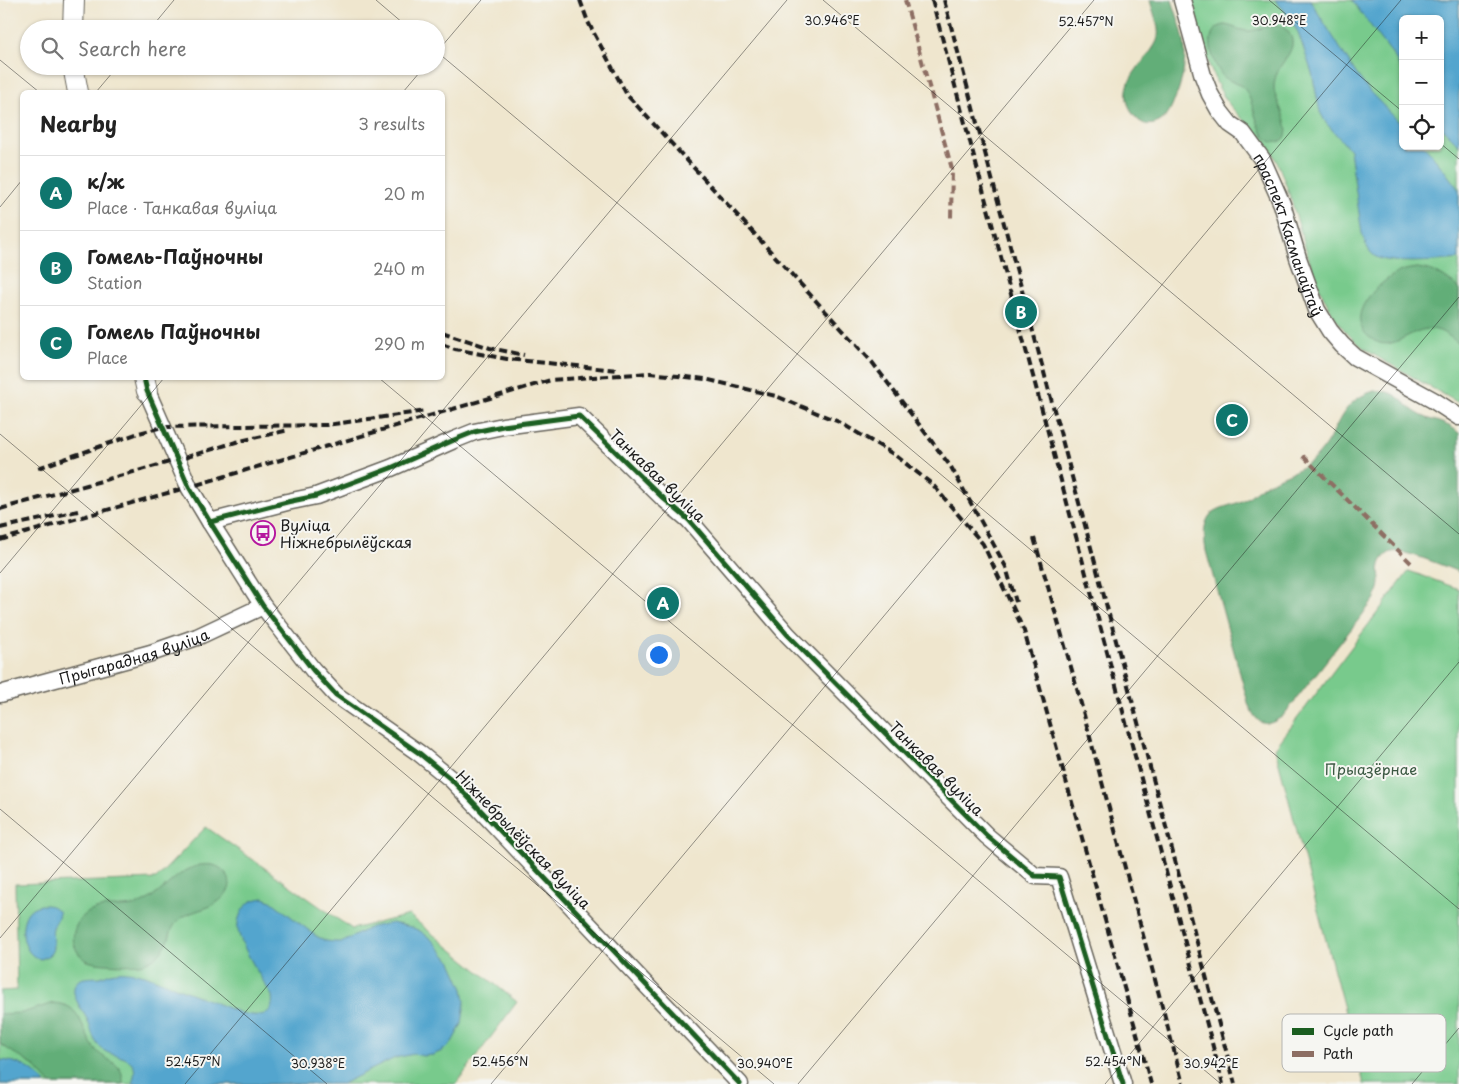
<!DOCTYPE html>
<meta charset="utf-8">
<style>
:root{--surface:#fff;--page:#f2f2f2;--text:#222;--muted:#767676;--line:#e0e0e0;--accent:#0f766e}
body{margin:0;font-family:"Playpen Sans",sans-serif;background:var(--page);color:var(--text)}
.controls{position:absolute;right:15px;top:15px;display:grid;overflow:hidden;border-radius:8px;box-shadow:0 1px 4px #0004}
.controls button{width:45px;height:45px;display:grid;place-items:center;padding:0;border:0;border-bottom:1px solid var(--line);background:var(--surface);color:var(--text);font:25px sans-serif}
.you{position:absolute;left:658px;top:654px;width:18px;height:18px;margin:-12px;border:4px solid #fff;border-radius:50%;background:#1a73e8;box-shadow:0 0 0 8px #1a73e833}
.badge{display:grid;place-items:center;width:32px;height:32px;border-radius:50%;background:var(--accent);color:#fff;font-size:16px;font-weight:700}
.pin{position:absolute;translate:-50% -50%;border:2px solid #fff;box-shadow:0 1px 5px #0006}
.list{margin:0;padding:0;list-style:none}
h2{display:flex;justify-content:space-between;align-items:center;height:65px;margin:0;padding:0 20px;font-size:21px}
h2 small{font-size:16px;font-weight:400;color:var(--muted)}
.list li{display:grid;grid-template-columns:32px 1fr auto;gap:15px;align-items:center;box-sizing:border-box;height:75px;padding:0 20px;border-top:1px solid var(--line)}
.list b{display:block;font-size:19px;white-space:nowrap}
.list p{margin:0;font-size:16px;white-space:nowrap;color:var(--muted)}
.list em{font-size:16px;font-style:normal;color:var(--muted)}
.icon{flex:none;width:28px;height:28px;fill:none;stroke:currentColor;stroke-width:2;stroke-linecap:round;stroke-linejoin:round}
.map{position:relative;flex:none;width:1459px;height:1084px;overflow:hidden}
.search{position:absolute;background:var(--surface);box-shadow:0 1px 4px #0004;left:20px;top:20px;width:425px;height:55px;display:flex;align-items:center;gap:12px;box-sizing:border-box;padding:0 18px;border-radius:28px;color:var(--muted);font-size:19px}
.panel{position:absolute;background:var(--surface);box-shadow:0 1px 4px #0004;left:20px;top:90px;width:425px;height:290px;border-radius:8px}
.map>svg:first-child{display:block}
</style>
<div class="map">
<svg width="1459" height="1084" viewBox="0 0 1459 1084">
<rect width="100%" height="100%" fill="#f6f6f2"/>
<filter id="ink" filterUnits="userSpaceOnUse"><feTurbulence type="fractalNoise" baseFrequency=".02" numOctaves="2"/><feDisplacementMap in="SourceGraphic" scale="10" xChannelSelector="R" yChannelSelector="G"/><feConvolveMatrix kernelMatrix="1 2 1 2 8 2 1 2 1" color-interpolation-filters="sRGB"/></filter>
<filter id="wash" filterUnits="userSpaceOnUse"><feTurbulence type="fractalNoise" baseFrequency=".0096" numOctaves="4" result="noise"/><feDisplacementMap in="SourceGraphic" scale="20" xChannelSelector="R" yChannelSelector="G"/><feGaussianBlur stdDeviation="1.12" result="paint"/><feColorMatrix in="noise" values="0 0 0 0 0 0 0 0 0 0 0 0 0 0 0 0 0 1.4 0 .05"/><feComposite in="paint" operator="in"/></filter>
<g filter="url(#wash)">
<rect width="100%" height="100%" fill="#efe6ce"/>
<g fill="#78ca8c" stroke="#4a7354" fill-rule="evenodd">
<path d="M1191 0H1459V403C1439 392 1419 381 1399 369 1381 359 1361 349 1347 333 1306 288 1301 208 1273 154 1262 132 1239 120 1226 100 1207 71 1200 33 1191 0ZM1403 19H1440V146H1403Z"/>
<path d="M1409 571 1459 589V1084H1364L1275 748Z"/>
<path d="M206 827 352 929 409 915 517 1002 456 1084H0V991L17 990 15 884 156 879Z"/>
</g>
<g fill="#62ae78" stroke="#3f654a">
<path d="M1150 0H1172C1177 16 1185 35 1185 52 1185 68 1181 86 1174 101 1171 108 1167 118 1159 122 1153 125 1147 126 1141 122 1134 118 1131 111 1128 104 1122 83 1137 69 1149 54 1152 49 1157 43 1158 37 1160 27 1152 10 1150 0Z"/>
<path d="M1225 25C1232 26 1239 30 1247 31 1261 31 1279 18 1289 33 1299 48 1283 59 1278 71 1275 77 1274 82 1274 89 1275 102 1297 133 1281 141 1259 152 1254 101 1246 91 1239 81 1228 83 1222 75 1212 62 1201 28 1225 25Z"/>
<path d="M1417 268C1436 270 1444 277 1459 288V344C1453 339 1447 334 1440 331 1411 320 1395 359 1369 337 1344 316 1375 286 1395 274 1402 270 1409 269 1417 268Z"/>
<path d="M1374 391C1399 390 1400 402 1417 413 1431 422 1447 421 1459 433V572C1446 567 1404 549 1392 552 1387 553 1383 558 1381 562 1378 569 1380 575 1380 582 1380 589 1377 594 1374 600L1283 716C1265 729 1258 725 1249 706L1206 551C1204 538 1202 524 1211 514 1219 507 1230 506 1239 502 1248 499 1254 492 1261 487 1278 476 1300 472 1315 458 1340 434 1335 403 1374 391Z"/>
<path d="M200 865C204 865 208 864 212 865 222 866 233 878 229 889 227 893 223 898 219 901 207 911 187 910 176 923 171 929 170 937 167 943 162 952 154 960 144 963 134 966 98 965 88 961 85 960 82 956 79 954 68 939 74 921 89 912 106 902 128 912 144 902 166 891 175 871 200 865Z"/>
<path d="M54 1003C61 1004 67 1005 72 1009 84 1020 85 1037 96 1050 107 1063 124 1061 123 1084H51L34 1066 0 1044V1014L22 1013Z"/>
</g>
<g fill="#53a5ce" stroke="#386075">
<path d="M1275 0H1310L1357 75 1370 92 1403 126V146H1424L1444 170 1459 190V259C1441 261 1391 265 1376 257 1368 252 1365 243 1362 234L1350 150 1326 123 1320 112 1312 73 1298 32 1284 10Z"/>
<path d="M1352 0H1459V145L1440 126V19H1403V73L1394 56 1361 13Z"/>
<path d="M264 898 271 901 316 936 326 941 335 942H343L371 927 392 923 411 927 420 931 431 939 451 962 463 989 465 1001 462 1024 451 1044 442 1051 433 1055 423 1056 414 1054 395 1058 342 1084H132C134 1077 137 1068 131 1062 122 1054 109 1057 100 1047 92 1039 92 1029 87 1019 83 1011 72 997 74 988 76 975 91 978 100 977 104 976 107 974 111 973 123 970 134 973 145 975L241 1013C257 1017 275 1018 272 996 263 980 241 947 238 930 237 923 239 915 244 908 249 901 255 899 264 898Z"/>
<path d="M41 905C49 905 55 905 59 913 58 919 55 922 53 928 50 942 60 953 41 959 22 957 17 922 30 910 33 907 37 906 41 905Z"/>
<path d="M0 1060C19 1061 34 1069 46 1084H0Z"/>
</g>
</g>
<g filter="url(#ink)">
<g fill="none" stroke-linecap="round" stroke-linejoin="round">
<defs>
<g id="minor">
<path id="s1" d="M1182 0 1203 76 1210 94 1219 110 1230 124 1243 133 1262 159 1282 204 1298 258 1317 310 1330 331 1342 345 1355 357 1433 400 1459 417"/>
<path d="M147 391 189 487 210 522 263 606 313 670 336 695 419 753 452 780 740 1084"/>
<path d="M210 522 287 502 316 496 391 468 454 440 474 432 503 426 579 416 662 497 689 520 788 635 987 836 1035 876 1059 877 1123 1084"/>
<path id="s2" d="M0 694 151 653 197 637 263 606"/>
</g>
<g id="tertiary">
<path d="M73 29 74 0"/>
<path d="M73 66 78 92"/>
<path d="M144 378 147 391"/>
</g>
</defs>
<use href="#minor" stroke="#66635a" stroke-width="19"/>
<use href="#tertiary" stroke="#66635a" stroke-width="22"/>
<use href="#minor" stroke="#fff" stroke-width="16"/>
<use href="#tertiary" stroke="#fff" stroke-width="20"/>
<g stroke="#1c1c1c" stroke-width="4" stroke-dasharray="8 4" stroke-linecap="butt">
<path d="M580 0 588 22 627 95 872 362 951 467 1006 567 1016 602"/>
<path d="M932 0 1223 1084"/>
<path d="M944 0 1235 1084"/>
<path d="M442 332 490 348 524 355"/>
<path d="M442 344 455 349 507 359 617 370"/>
<path d="M38 468 139 433 163 427 327 425 426 411"/>
<path d="M0 509 177 460 236 442 289 430"/>
<path d="M0 528 78 511"/>
<path d="M1034 538 1073 674 1183 1084"/>
<path d="M0 540 189 487 551 380 650 373 705 379 776 396 839 422 895 455 933 485 983 544 1024 631 1151 1084"/>
</g>
<g stroke="#8d6e63" stroke-width="4" stroke-dasharray="8 4" stroke-linecap="butt">
<path d="M905 0 952 169 951 219"/>
<path d="M1303 456 1412 564"/>
</g>
<defs>
<g id="cycleway">
<path d="M144 378 147 391 189 487 210 522 263 606 313 670 336 695 419 753 452 780 740 1084"/>
<path d="M210 522 287 502 316 496 391 468 454 440 474 432 503 426 579 416 662 497 689 520 788 635 987 836 1035 876 1059 877 1123 1084"/>
</g>
</defs>
<use href="#cycleway" stroke="#f6f6f2" stroke-width="8"/>
<use href="#cycleway" stroke="#1b5e20" stroke-width="5"/>
</g>
</g>
<path fill="none" stroke="#1c1c1c" stroke-width="1" stroke-opacity="0.45" d="M376 0 410 29M823 0 1459 534M1269 0 1403 112M150 29 174 0M436 51 1459 909M436 53 481 0M0 60 39 92M96 92 118 66M403 92 425 66M1440 143 1459 159M0 207 22 180M379 378 1221 1084M0 434 774 1084M0 573 164 378M0 809 327 1084M0 938 787 0M185 1084 1094 0M491 1084 1401 0M798 1084 1459 297M1105 1084 1459 662M1412 1084 1459 1028"/>
<defs>
<symbol id="bus-ring" viewBox="-11 -11 22 22"><circle r="9.5" fill="#f6f6f2" stroke="#b5179e" stroke-width="1.5"/><path d="M-5-6H5V4H4V6H2V4H-2V6H-4V4H-5ZM-3.5-4V0h7V-4ZM-3.5 1.2v1.5H-2V1.2ZM2 1.2v1.5H3.5V1.2Z" fill="#b5179e"/></symbol>
</defs>
<g fill-rule="evenodd">
<use href="#bus-ring" x="249" y="519" width="28" height="28"/>
</g>
<g text-anchor="middle" dominant-baseline="central" stroke-width="4" stroke-linejoin="round" paint-order="stroke">
<g font-size="15" fill="#1c1c1c" stroke="#f6f6f2">
<text stroke="none"><textPath href="#s1" startOffset="262">праспект Касманаўтаў</textPath></text>
<text transform="translate(658 475) rotate(44)">Танкавая вуліца</text>
<text stroke="none"><textPath href="#s2" startOffset="139">Прыгарадная вуліца</textPath></text>
<text transform="translate(937 768) rotate(45)">Танкавая вуліца</text>
<text transform="translate(524 839) rotate(46)">Ніжнебрылёўская вуліца</text>
</g>
<g font-size="15" fill="#1c1c1c" stroke="#f6f6f2" text-anchor="start">
<text x="280" y="524">Вуліца<tspan x="280" dy="17">Ніжнебрылёўская</tspan></text>
</g>
<g font-size="15" fill="#3c5943" stroke="#f6f6f2">
<text x="1371" y="768">Прыазёрнае</text>
</g>
</g>
<rect x="1282" y="1014" width="164" height="58" rx="8" fill="#f6f6f2" stroke="#b5b5b2" stroke-width="1"/>
<rect x="1292" y="1028" width="22" height="7" fill="#1b5e20"/>
<rect x="1292" y="1051" width="22" height="6" fill="#8d6e63"/>
<g font-size="14" fill="#1c1c1c">
<text x="1323" y="1036">Cycle path</text>
<text x="1323" y="1059">Path</text>
</g>
<g font-size="12" text-anchor="middle" fill="#1c1c1c" stroke="#f6f6f2" stroke-width="4" stroke-linejoin="round" paint-order="stroke">
<text x="1279" y="25">30.948°E</text>
<text x="832" y="25">30.946°E</text>
<text x="1086" y="26">52.457°N</text>
<text x="193" y="1066">52.457°N</text>
<text x="500" y="1066">52.456°N</text>
<text x="1113" y="1066">52.454°N</text>
<text x="318" y="1068">30.938°E</text>
<text x="765" y="1068">30.940°E</text>
<text x="1211" y="1068">30.942°E</text>
</g>
</svg>
<div class="controls">
<button>+</button>
<button>−</button>
<button><svg class="icon" aria-label="locate" viewBox="0 0 24 24"><circle cx="12" cy="12" r="6"/><path d="M12 2v4M12 18v4M2 12h4M18 12h4"/></svg></button>
</div>
<div class="you"></div>
<div class="pin badge" style="left:663px;top:603px">A</div>
<div class="pin badge" style="left:1021px;top:312px">B</div>
<div class="pin badge" style="left:1232px;top:420px">C</div>
<div class="search"><svg class="icon" aria-label="search" viewBox="0 0 24 24"><circle cx="10" cy="10" r="6"/><path d="M15 15l6 6"/></svg>Search here</div>
<section class="panel">
<h2>Nearby<small>3 results</small></h2>
<ul class="list">
<li><span class="badge">A</span><div><b>к/ж</b><p>Place · Танкавая вуліца</p></div><em>20 m</em></li>
<li><span class="badge">B</span><div><b>Гомель-Паўночны</b><p>Station</p></div><em>240 m</em></li>
<li><span class="badge">C</span><div><b>Гомель Паўночны</b><p>Place</p></div><em>290 m</em></li>
</ul>
</section>
</div>
